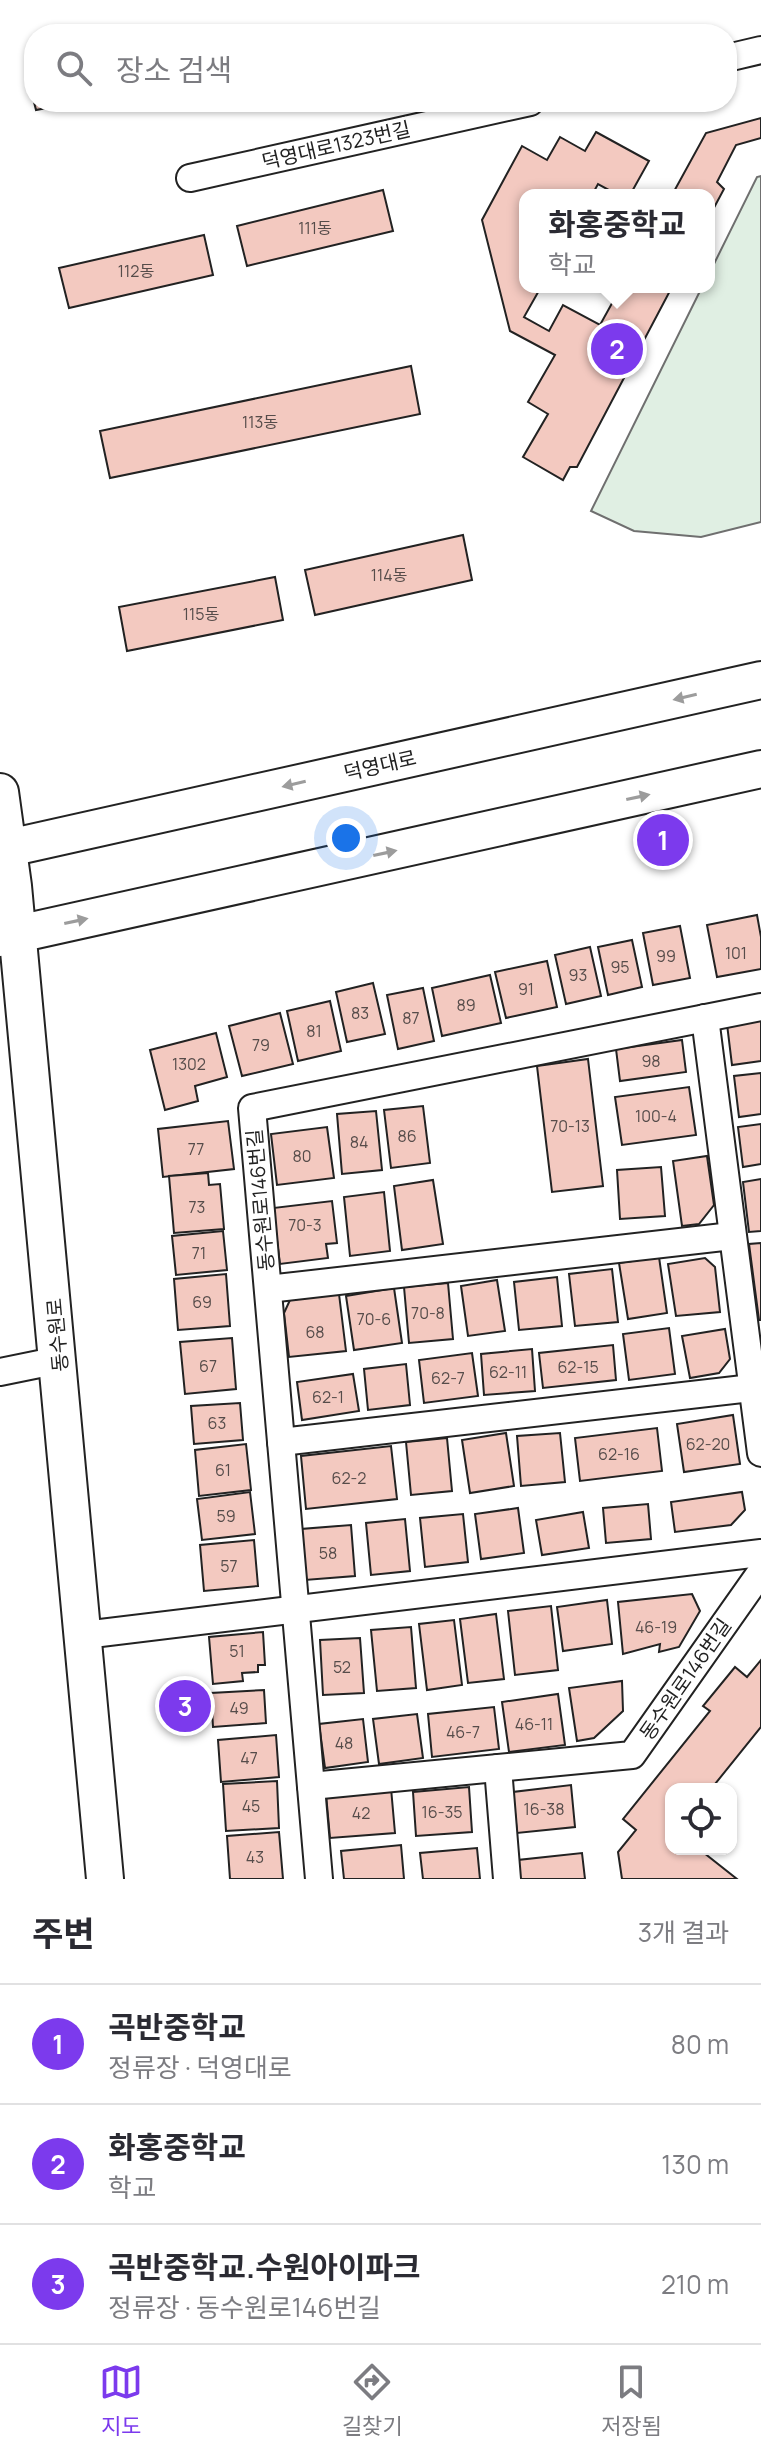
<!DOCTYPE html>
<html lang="ko">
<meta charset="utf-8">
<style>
:root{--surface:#fff;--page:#f7f7f7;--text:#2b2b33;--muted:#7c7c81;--line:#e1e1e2;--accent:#7c3aed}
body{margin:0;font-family:Manrope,"Noto Sans KR",sans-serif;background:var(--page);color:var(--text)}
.controls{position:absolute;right:24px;bottom:24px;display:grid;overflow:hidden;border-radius:16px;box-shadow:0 2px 6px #0004}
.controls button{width:72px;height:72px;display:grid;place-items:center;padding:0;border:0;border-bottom:2px solid var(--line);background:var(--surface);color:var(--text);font:40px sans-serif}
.you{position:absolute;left:346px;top:838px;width:28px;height:28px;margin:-20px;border:6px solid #fff;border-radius:50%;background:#1a73e8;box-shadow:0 0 0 12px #1a73e833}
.badge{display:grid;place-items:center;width:52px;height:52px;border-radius:50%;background:var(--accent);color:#fff;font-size:26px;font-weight:700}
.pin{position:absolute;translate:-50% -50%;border:4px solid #fff;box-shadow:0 2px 8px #0006}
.popup{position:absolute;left:519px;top:189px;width:196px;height:104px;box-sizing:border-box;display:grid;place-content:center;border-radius:16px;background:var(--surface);filter:drop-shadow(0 2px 6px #0005);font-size:26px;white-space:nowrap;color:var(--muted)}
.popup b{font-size:30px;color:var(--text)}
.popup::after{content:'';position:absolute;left:50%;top:100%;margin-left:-16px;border:16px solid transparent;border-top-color:var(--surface)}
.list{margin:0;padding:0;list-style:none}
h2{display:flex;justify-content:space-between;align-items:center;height:104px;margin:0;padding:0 32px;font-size:34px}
h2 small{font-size:26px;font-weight:400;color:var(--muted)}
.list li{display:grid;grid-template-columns:52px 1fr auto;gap:24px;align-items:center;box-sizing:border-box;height:120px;padding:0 32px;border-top:2px solid var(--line)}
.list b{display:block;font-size:30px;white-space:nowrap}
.list p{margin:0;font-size:26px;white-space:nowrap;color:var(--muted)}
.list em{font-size:26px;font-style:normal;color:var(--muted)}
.icon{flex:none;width:44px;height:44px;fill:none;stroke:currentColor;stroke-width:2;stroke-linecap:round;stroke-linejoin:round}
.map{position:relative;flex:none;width:761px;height:1879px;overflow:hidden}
.search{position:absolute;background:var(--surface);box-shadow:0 2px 6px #0004;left:24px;right:24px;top:24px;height:88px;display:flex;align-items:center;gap:20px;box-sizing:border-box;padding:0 28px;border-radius:32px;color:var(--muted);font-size:30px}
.sheet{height:464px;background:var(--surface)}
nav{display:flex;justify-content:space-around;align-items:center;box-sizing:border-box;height:112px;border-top:2px solid var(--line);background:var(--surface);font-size:22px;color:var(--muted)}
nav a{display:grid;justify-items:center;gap:4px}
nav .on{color:var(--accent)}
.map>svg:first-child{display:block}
</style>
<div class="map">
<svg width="761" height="1879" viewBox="0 0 761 1879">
<rect width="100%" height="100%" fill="#fff"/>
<path fill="#e0efe3" stroke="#6f6f6f" stroke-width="2" d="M761 176V522L701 537 634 531 591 511 702 287H709V274L757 177Z"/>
<g fill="#f3c9c0" stroke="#222" stroke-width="2">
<path d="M34 102H78L36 110Z"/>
<path d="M761 118V138L736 145 717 182 724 189 709 217V195H672L706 133Z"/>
<path d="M596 132 649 161 630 195H618L598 184 592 195H525V287H541L524 317 549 331 563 305 600 325 621 287H672L577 467H570L563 480 523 457 548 414 528 402 555 355 510 331 482 220 522 146 547 160 560 137 585 151Z"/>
<path d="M383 190 393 231 247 266 237 226Z"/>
<path d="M204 235 213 275 69 308 59 268Z"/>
<path d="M411 366 420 414 110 478 100 431Z"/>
<path d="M463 535 472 580 315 615 305 570Z"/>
<path d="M275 577 283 620 127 651 119 607Z"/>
<path d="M757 915 761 937V969L717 977 707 925Z"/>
<path d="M680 926 690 978 653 985 643 933Z"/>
<path d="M632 940 642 987 608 995 598 947Z"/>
<path d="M590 947 601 996 566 1004 555 955Z"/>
<path d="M547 961 557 1007 506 1018 495 972Z"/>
<path d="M490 975 501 1023 442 1036 432 988Z"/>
<path d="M373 983 385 1034 347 1042 336 992Z"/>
<path d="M423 988 434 1041 398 1049 387 995Z"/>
<path d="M330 1001 341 1051 298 1061 287 1011Z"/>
<path d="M280 1013 293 1064 242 1076 229 1026Z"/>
<path d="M761 1019V1061L732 1065 727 1024Z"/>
<path d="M216 1033 227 1077 195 1086 198 1101 165 1110 150 1050Z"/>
<path d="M682 1040 686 1072 620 1081 616 1049Z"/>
<path d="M588 1059 603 1186 552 1192 537 1066Z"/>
<path d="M761 1073V1114L739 1117 734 1076Z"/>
<path d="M689 1087 696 1135 622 1145 615 1097Z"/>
<path d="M423 1106 430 1163 391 1168 384 1110Z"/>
<path d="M376 1111 382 1170 342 1174 337 1114Z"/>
<path d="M228 1121 234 1169 163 1177 158 1129Z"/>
<path d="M761 1124V1164L743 1167 738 1127Z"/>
<path d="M327 1127 334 1178 277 1185 271 1134Z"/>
<path d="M707 1156 714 1205 699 1224 682 1226 673 1161Z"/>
<path d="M661 1167 665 1216 620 1219 617 1170Z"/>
<path d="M208 1173 209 1185 220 1184 224 1229 174 1233 169 1176Z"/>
<path d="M761 1179V1231L749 1232 743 1182Z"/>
<path d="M433 1180 443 1244 402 1250 394 1186Z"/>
<path d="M384 1192 390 1251 350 1256 344 1197Z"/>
<path d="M332 1201 337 1243 326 1244 328 1258 280 1264 273 1208Z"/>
<path d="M223 1231 227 1270 176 1275 172 1236Z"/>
<path d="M761 1243V1320H759L749 1244Z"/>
<path d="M659 1257 667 1313 628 1319 619 1263Z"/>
<path d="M705 1258 715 1267 720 1312 676 1316 668 1264Z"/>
<path d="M612 1269 618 1322 575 1326 569 1274Z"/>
<path d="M226 1274 230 1326 178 1330 174 1279Z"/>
<path d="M557 1277 562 1326 519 1330 514 1282Z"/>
<path d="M497 1280 505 1331 468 1336 461 1286Z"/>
<path d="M448 1283 453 1339 409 1343 404 1287Z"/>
<path d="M394 1288 402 1343 354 1350 346 1296Z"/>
<path d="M339 1294 346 1351 289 1357 284 1313 290 1300Z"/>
<path d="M669 1328 675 1374 629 1380 623 1334Z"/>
<path d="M725 1329 730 1359 719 1373 690 1378 682 1336Z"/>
<path d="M232 1338 236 1389 185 1394 180 1342Z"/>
<path d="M613 1345 616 1380 543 1388 539 1353Z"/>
<path d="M532 1349 535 1391 484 1395 481 1354Z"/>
<path d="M472 1353 478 1396 424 1403 419 1360Z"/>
<path d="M406 1364 410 1405 368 1410 364 1369Z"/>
<path d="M353 1374 359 1411 302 1420 297 1382Z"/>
<path d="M240 1403 243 1440 194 1444 191 1406Z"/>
<path d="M733 1415 740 1464 684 1472 677 1424Z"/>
<path d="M657 1428 662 1471 580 1481 575 1438Z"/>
<path d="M506 1433 514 1486 470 1493 462 1440Z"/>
<path d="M560 1433 565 1482 521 1486 517 1436Z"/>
<path d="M447 1438 452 1491 411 1495 406 1442Z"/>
<path d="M246 1444 251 1490 199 1496 195 1450Z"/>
<path d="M391 1446 397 1499 306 1509 301 1456Z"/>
<path d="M250 1492 255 1534 202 1540 197 1499Z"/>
<path d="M742 1492 745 1510 731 1525 675 1532 671 1502Z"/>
<path d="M648 1504 651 1539 606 1543 603 1508Z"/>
<path d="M518 1508 524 1553 481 1559 475 1514Z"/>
<path d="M583 1512 589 1548 542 1555 536 1520Z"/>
<path d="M463 1514 468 1562 425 1567 420 1518Z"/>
<path d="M405 1519 410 1571 371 1575 366 1523Z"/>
<path d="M351 1525 355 1576 305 1580 301 1529Z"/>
<path d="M254 1540 258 1586 204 1591 200 1545Z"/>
<path d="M692 1594 700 1611 679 1647 659 1652 660 1644 623 1654 618 1602Z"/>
<path d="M607 1600 612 1644 563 1651 557 1607Z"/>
<path d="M551 1606 558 1670 515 1675 508 1611Z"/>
<path d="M496 1614 504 1679 468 1683 460 1619Z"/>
<path d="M454 1620 462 1685 427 1690 419 1624Z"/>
<path d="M411 1627 416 1688 377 1691 371 1630Z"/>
<path d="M263 1632 265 1665H258V1672L242 1673 243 1681 213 1684 209 1637Z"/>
<path d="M360 1638 364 1693 323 1695 320 1640Z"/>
<path d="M761 1660V1727L711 1789H671V1849H699L737 1879H622L618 1852 636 1830 623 1819 710 1711 703 1706 735 1667 747 1677Z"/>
<path d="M622 1681 623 1711 594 1738 577 1741 569 1688Z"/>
<path d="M264 1690 266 1723 213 1727 211 1693Z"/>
<path d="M558 1694 565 1745 509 1752 502 1702Z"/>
<path d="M494 1707 499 1749 432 1757 428 1714Z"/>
<path d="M417 1714 423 1758 379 1764 373 1719Z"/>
<path d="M363 1719 368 1762 325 1768 319 1724Z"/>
<path d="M276 1735 279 1777 221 1782 218 1740Z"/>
<path d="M277 1781 279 1828 226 1831 223 1784Z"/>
<path d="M571 1785 575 1827 517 1833 513 1792Z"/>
<path d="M469 1787 472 1832 416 1836 413 1792Z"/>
<path d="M391 1788 395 1833 330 1838 326 1794Z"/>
<path d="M279 1832 283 1879H230L227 1836Z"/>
<path d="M401 1845 404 1879H344L341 1851Z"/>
<path d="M477 1848 480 1879H423L420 1853Z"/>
<path d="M582 1853 585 1879H520L518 1860Z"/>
</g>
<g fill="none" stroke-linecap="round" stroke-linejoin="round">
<defs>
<g id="minor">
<path d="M727 58 761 50"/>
<path d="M190 178 530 102"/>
<path d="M705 1018 761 1453"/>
<path d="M268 1289 732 1236"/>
<path d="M0 1372 59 1360"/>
<path d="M281 1442 761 1387"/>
<path d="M84 1635 761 1553"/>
<path d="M498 1768 507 1879"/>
<path d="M311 1786 632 1755 761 1572"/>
<path d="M319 1879 252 1108 761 1007"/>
</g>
<g id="secondary">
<path d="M0 792 13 886 105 1879"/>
<path d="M0 850 761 680"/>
<path d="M0 938 761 769"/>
</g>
</defs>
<use href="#minor" stroke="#222" stroke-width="30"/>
<use href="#secondary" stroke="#222" stroke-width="40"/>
<use href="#minor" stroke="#fff" stroke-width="26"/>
<use href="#secondary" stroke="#fff" stroke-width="36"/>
</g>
<defs><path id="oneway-solid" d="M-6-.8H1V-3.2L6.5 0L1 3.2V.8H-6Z" transform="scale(2)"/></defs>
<g fill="#9c9c9c">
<use href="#oneway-solid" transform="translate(685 697) rotate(167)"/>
<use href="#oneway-solid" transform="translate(294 784) rotate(167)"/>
<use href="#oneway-solid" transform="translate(638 797) rotate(-12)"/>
<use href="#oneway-solid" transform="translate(385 853) rotate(-12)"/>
<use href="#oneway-solid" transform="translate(76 921) rotate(-12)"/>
</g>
<g text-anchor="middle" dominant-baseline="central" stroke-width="6" stroke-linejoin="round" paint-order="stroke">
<g font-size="16" fill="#564c4a">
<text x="315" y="228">111동</text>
<text x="136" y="271">112동</text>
<text x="260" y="422">113동</text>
<text x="389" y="575">114동</text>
<text x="201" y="614">115동</text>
<text x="736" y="953">101</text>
<text x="666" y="956">99</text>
<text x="620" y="967">95</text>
<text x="578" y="975">93</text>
<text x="526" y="989">91</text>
<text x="466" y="1005">89</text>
<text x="360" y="1013">83</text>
<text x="411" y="1018">87</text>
<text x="314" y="1031">81</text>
<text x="261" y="1045">79</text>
<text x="651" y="1061">98</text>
<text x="189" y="1064">1302</text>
<text x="656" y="1116">100-4</text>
<text x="570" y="1126">70-13</text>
<text x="407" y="1136">86</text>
<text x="359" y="1142">84</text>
<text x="196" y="1149">77</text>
<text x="302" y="1156">80</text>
<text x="197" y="1207">73</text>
<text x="305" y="1225">70-3</text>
<text x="199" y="1253">71</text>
<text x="202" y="1302">69</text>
<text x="428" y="1313">70-8</text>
<text x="374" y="1319">70-6</text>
<text x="315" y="1332">68</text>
<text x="208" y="1366">67</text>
<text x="578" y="1367">62-15</text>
<text x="508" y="1372">62-11</text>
<text x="448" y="1378">62-7</text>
<text x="328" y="1397">62-1</text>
<text x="217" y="1423">63</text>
<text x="708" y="1444">62-20</text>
<text x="619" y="1454">62-16</text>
<text x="223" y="1470">61</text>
<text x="349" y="1478">62-2</text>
<text x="226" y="1516">59</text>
<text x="328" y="1553">58</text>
<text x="229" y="1566">57</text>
<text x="656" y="1627">46-19</text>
<text x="237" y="1651">51</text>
<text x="342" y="1667">52</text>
<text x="239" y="1708">49</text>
<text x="534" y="1724">46-11</text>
<text x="463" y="1732">46-7</text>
<text x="344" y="1743">48</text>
<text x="249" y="1758">47</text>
<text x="251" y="1806">45</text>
<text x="544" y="1809">16-38</text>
<text x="442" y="1812">16-35</text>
<text x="361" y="1813">42</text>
<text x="255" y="1857">43</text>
</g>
<g font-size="20" fill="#222" stroke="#fff">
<text transform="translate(336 145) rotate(-13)">덕영대로1323번길</text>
<text transform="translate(380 765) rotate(-13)">덕영대로</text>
<text transform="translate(260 1200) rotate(-95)">동수원로146번길</text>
<text transform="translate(57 1335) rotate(-95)">동수원로</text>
<text transform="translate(685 1679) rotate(-55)">동수원로146번길</text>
</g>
</g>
</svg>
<div class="controls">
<button><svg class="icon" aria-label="locate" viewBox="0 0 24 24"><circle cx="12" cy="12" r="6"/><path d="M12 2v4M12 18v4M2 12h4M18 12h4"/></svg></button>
</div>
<div class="you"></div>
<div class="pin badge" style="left:663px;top:840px">1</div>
<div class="pin badge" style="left:617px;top:349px">2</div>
<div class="popup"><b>화홍중학교</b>학교</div>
<div class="pin badge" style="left:185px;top:1706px">3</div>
<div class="search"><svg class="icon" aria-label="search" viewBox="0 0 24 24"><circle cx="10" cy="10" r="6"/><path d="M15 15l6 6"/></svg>장소 검색</div>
</div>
<section class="sheet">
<h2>주변<small>3개 결과</small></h2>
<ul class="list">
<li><span class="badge">1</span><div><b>곡반중학교</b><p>정류장 · 덕영대로</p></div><em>80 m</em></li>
<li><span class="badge">2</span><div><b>화홍중학교</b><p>학교</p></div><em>130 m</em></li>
<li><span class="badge">3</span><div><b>곡반중학교.수원아이파크</b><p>정류장 · 동수원로146번길</p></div><em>210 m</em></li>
</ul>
</section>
<nav>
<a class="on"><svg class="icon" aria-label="map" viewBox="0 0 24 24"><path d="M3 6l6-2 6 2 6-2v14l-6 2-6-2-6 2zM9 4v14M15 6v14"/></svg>지도</a>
<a><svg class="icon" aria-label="directions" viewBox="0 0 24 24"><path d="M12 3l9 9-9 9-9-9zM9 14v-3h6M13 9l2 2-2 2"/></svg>길찾기</a>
<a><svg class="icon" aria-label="saved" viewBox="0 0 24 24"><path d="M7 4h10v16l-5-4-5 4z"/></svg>저장됨</a>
</nav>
